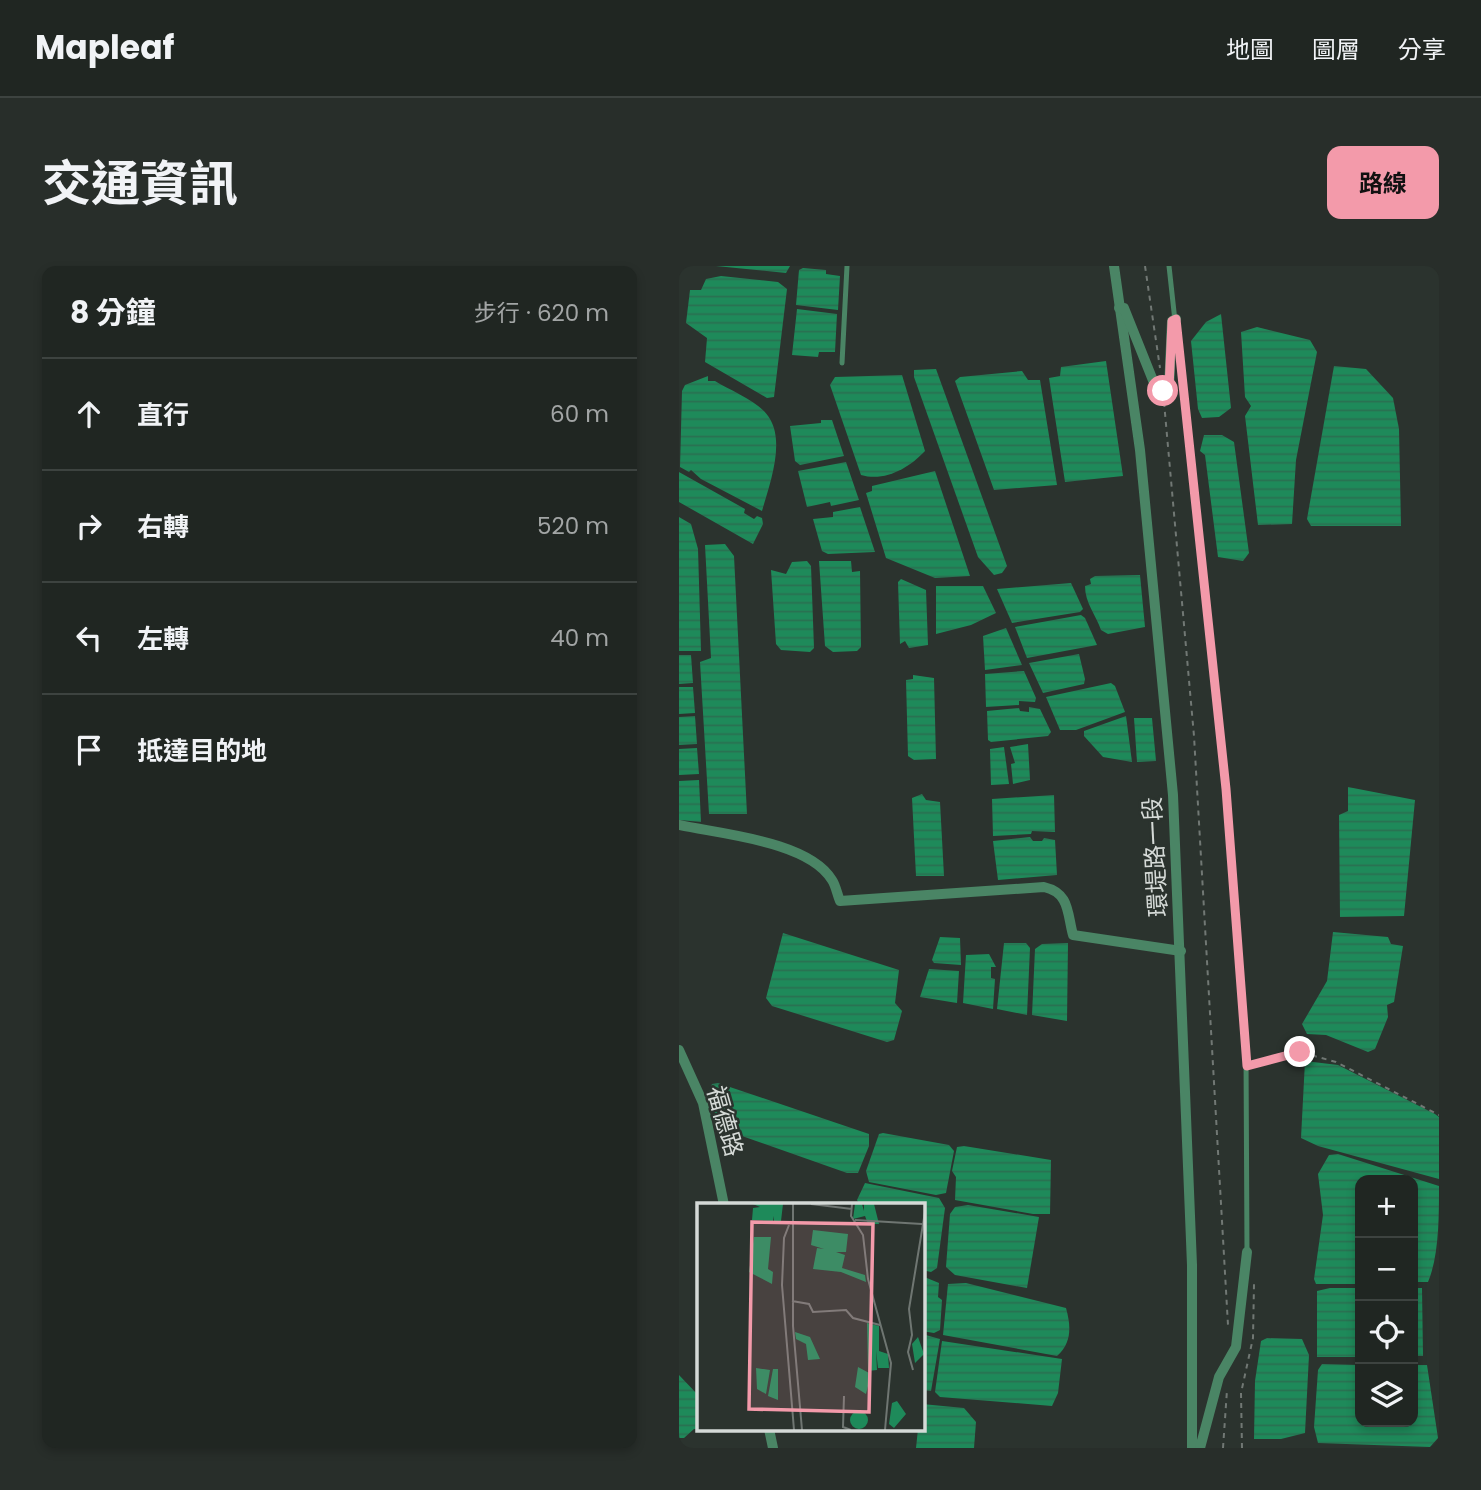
<!DOCTYPE html>
<html lang="zh-TW">
<meta charset="utf-8">
<style>
:root{--surface:#202622;--page:#282e2a;--text:#f1f3f6;--muted:#a2a5a5;--line:#3d4340;--accent:#f39aaa}
body{margin:0;font-family:Poppins,"Noto Sans TC",sans-serif;background:var(--page);color:var(--text)}
.controls{position:absolute;right:21px;bottom:21px;display:grid;overflow:hidden;border-radius:14px;box-shadow:0 4px 10px #0003}
.controls button{width:63px;height:63px;display:grid;place-items:center;padding:0;border:0;border-bottom:2px solid var(--line);background:var(--surface);color:var(--text);font:35px sans-serif}
.stop{position:absolute;width:21px;height:21px;margin:-16px;border:5px solid #f39aaa;border-radius:50%;background:#fff}
.stop.end{background:#f39aaa;border-color:#fff;box-shadow:0 2px 7px #0008}
.list{margin:0;padding:0;list-style:none}
h2{display:flex;justify-content:space-between;align-items:center;height:91px;margin:0;padding:0 28px;font-size:30px}
h2 small{font-size:23px;font-weight:400;color:var(--muted)}
.list li{display:grid;grid-template-columns:46px 1fr auto;gap:21px;align-items:center;box-sizing:border-box;height:112px;padding:0 28px;border-top:2px solid var(--line)}
.list b{display:block;font-size:26px;white-space:nowrap}
.list em{font-size:23px;font-style:normal;color:var(--muted)}
.icon{flex:none;width:38px;height:38px;fill:none;stroke:currentColor;stroke-width:2;stroke-linecap:round;stroke-linejoin:round}
.map{position:relative;flex:none;width:760px;height:1182px;overflow:hidden;border-radius:14px}
header{display:flex;align-items:center;gap:42px;box-sizing:border-box;height:98px;padding:0 35px;background:var(--surface);border-bottom:2px solid var(--line)}
header strong{font-size:33px}
nav{display:flex;gap:38px;margin-inline-start:auto;font-size:24px}
.intro{display:flex;align-items:center;justify-content:space-between;box-sizing:border-box;height:168px;padding:0 42px}
h1{margin:0;font-size:49px}
.button{padding:18px 32px;border-radius:14px;background:var(--accent);color:#111;font-size:24px;font-weight:700}
main{display:flex;gap:42px;padding:0 42px}
aside{flex:1;background:var(--surface);border-radius:14px;box-shadow:0 4px 10px #0003}
.map>svg:first-child{display:block}
</style>
<header>
<strong>Mapleaf</strong>
<nav><a>地圖</a><a>圖層</a><a>分享</a></nav>
</header>
<div class="intro"><h1>交通資訊</h1><a class="button">路線</a></div>
<main>
<aside>
<h2>8 分鐘<small>步行 · 620 m</small></h2>
<ul class="list">
<li><svg class="icon" aria-label="ahead" viewBox="0 0 24 24"><path d="M12 20V5M6 11l6-6 6 6"/></svg><div><b>直行</b></div><em>60 m</em></li>
<li><svg class="icon" aria-label="right" viewBox="0 0 24 24"><path d="M7 20v-9h11M14 6l5 5-5 5"/></svg><div><b>右轉</b></div><em>520 m</em></li>
<li><svg class="icon" aria-label="left" viewBox="0 0 24 24"><path d="M17 20v-9H6M10 6l-5 5 5 5"/></svg><div><b>左轉</b></div><em>40 m</em></li>
<li><svg class="icon" aria-label="arrive" viewBox="0 0 24 24"><path d="M6 21V4h12l-3 4 3 4H6"/></svg><div><b>抵達目的地</b></div></li>
</ul>
</aside>
<div class="map">
<svg width="760" height="1182" viewBox="0 0 760 1182">
<defs>
<pattern id="water-rules" width="6" height="5" patternUnits="userSpaceOnUse" patternTransform="scale(1.75)"><rect width="6" height="5" fill="#1e8a5a"/><path d="M0 2.5h6" fill="none" stroke="#2a7051"/></pattern>
</defs>
<rect width="100%" height="100%" fill="#2b332e"/>
<g fill="url(#water-rules)">
<path d="M37 0H111L107 7Z"/>
<path d="M124 2 147 4V8L161 10 159 44 117 39 120 4Z"/>
<path d="M42 10 99 16 108 23 95 131 88 132 26 96 28 72 7 57 11 24H22L27 13Z"/>
<path d="M118 43 158 48 156 86H140L139 91 113 89Z"/>
<path d="M542 48 552 142 540 151 523 152 519 143 512 75 527 56Z"/>
<path d="M578 61 631 74 638 86 617 194 613 258 579 259 566 150 572 140 566 131 562 66Z"/>
<path d="M427 95 444 210 386 216 370 112 381 110 382 101Z"/>
<path d="M655 100 687 103 714 132 720 163 722 260H632L628 253Z"/>
<path d="M257 103 328 300 323 307 315 309 299 291 235 111V104Z"/>
<path d="M343 105 349 114H361L378 219 315 224 276 115 281 111Z"/>
<path d="M223 109 246 185C230 202 206 216 182 209L151 119 156 111Z"/>
<path d="M29 110V115H36C52 125 82 136 91 153 106 178 90 220 83 245L22 213 12 204 10 206 1 201 3 125 6 119Z"/>
<path d="M142 154H153L165 190 121 199 116 195 111 160 142 157Z"/>
<path d="M525 169H543L555 176 570 287 564 295 539 291 526 189 521 185Z"/>
<path d="M167 196 180 234 152 240 151 236 128 241 119 205Z"/>
<path d="M256 205 291 310 256 312 207 292 187 227 193 225V220Z"/>
<path d="M0 206 66 243 65 247 75 253 78 250 83 252 84 258 74 278 0 236Z"/>
<path d="M181 241 196 286 149 288 143 285 134 253 154 251V246Z"/>
<path d="M0 251 12 258 19 283 22 385H0Z"/>
<path d="M46 278 55 290 68 548H30L21 396 32 392 26 279Z"/>
<path d="M128 295 132 300 135 382 131 386 102 384 97 378 92 304 107 308 113 296Z"/>
<path d="M140 295H172L173 306 181 305 182 381 178 385 154 386 146 380Z"/>
<path d="M461 309 466 361 429 368 422 364C417 349 406 337 406 320L412 318 411 313 416 310Z"/>
<path d="M222 313 247 324 249 379 230 382 226 375 221 378 219 316Z"/>
<path d="M392 317 404 343 401 346 333 357 318 323Z"/>
<path d="M257 320H304L317 347 292 359 257 368Z"/>
<path d="M402 349 406 352 418 379 348 392 336 361Z"/>
<path d="M327 362 343 399 306 404 304 370Z"/>
<path d="M400 388 406 413 405 418 364 427 350 397Z"/>
<path d="M0 389H12L14 417 0 418Z"/>
<path d="M345 405 357 432 356 436 340 435V439L307 441 306 408Z"/>
<path d="M234 409 255 412 257 493 235 494 229 490 227 414 234 413Z"/>
<path d="M432 417 436 420 446 446 397 464H381L367 431Z"/>
<path d="M0 421H14L16 447 0 448Z"/>
<path d="M350 441 361 443 372 466 369 470 312 476 309 474 308 445 340 442 341 445 350 446Z"/>
<path d="M16 450 18 478 0 479V451Z"/>
<path d="M447 450 453 496 424 491 405 470V465Z"/>
<path d="M455 452H473L477 495 458 496Z"/>
<path d="M349 478 351 514 334 518 332 498 336 497 331 481Z"/>
<path d="M325 481 330 518 312 519 311 483Z"/>
<path d="M18 482 20 508 0 509V483Z"/>
<path d="M20 514 22 556 0 554V515Z"/>
<path d="M669 521 736 534 725 650 661 651 660 549 669 545Z"/>
<path d="M243 528 247 534 261 536 265 610H237L233 532Z"/>
<path d="M375 529 376 566 353 565 352 568 314 570 313 533Z"/>
<path d="M351 571 354 575H363L365 572 376 574 378 609 319 614 314 575Z"/>
<path d="M654 666 709 671 712 678 724 680 715 736 708 739 709 751 696 783 689 786 647 769 628 768 623 758 648 715Z"/>
<path d="M104 667 220 704 216 737 223 745 215 774 208 776 93 740 87 732Z"/>
<path d="M261 671 281 672 282 699 255 697 253 694Z"/>
<path d="M325 677H347L351 682 348 749 318 743Z"/>
<path d="M389 677 388 755 353 749 356 683 363 678Z"/>
<path d="M310 688 317 701H312V712L316 713 314 743 284 737 287 689Z"/>
<path d="M250 703 280 705 278 737 241 731Z"/>
<path d="M626 795 659 799 756 848 760 851V913L639 880 622 872Z"/>
<path d="M39 817 190 868V880L179 907H168L40 862 30 826 33 818Z"/>
<path d="M204 867 270 879 275 885 267 927 257 929 190 916 187 905 200 868Z"/>
<path d="M285 880 372 894 371 948H354L276 934 277 911 273 905 278 881Z"/>
<path d="M659 888 760 920C760 951 760 990 749 1016H734V914H681V1018H637L635 1013 644 949 639 908 650 889Z"/>
<path d="M186 917 260 932 266 942 258 1002 252 1006 243 1004V939H181L178 934Z"/>
<path d="M289 939 360 951 348 1022 276 1009 267 1001 271 948 276 941Z"/>
<path d="M243 1010 260 1017 259 1031 263 1034 261 1064 255 1067 243 1065Z"/>
<path d="M287 1017 387 1042C392 1060 393 1077 378 1090L264 1069 269 1018Z"/>
<path d="M651 1022H681V1091H638V1025Z"/>
<path d="M734 1022H743L744 1090H734Z"/>
<path d="M243 1068 261 1073 252 1125 243 1124Z"/>
<path d="M588 1072 623 1073 630 1089 626 1167 602 1173H575L576 1115 582 1075Z"/>
<path d="M263 1075 383 1093 379 1127 373 1140 261 1131 256 1126Z"/>
<path d="M643 1098 681 1099V1156H734V1099H748L759 1172 751 1181 639 1177 635 1161 639 1104Z"/>
<path d="M0 1109 19 1129V1163H27H15L5 1172H0Z"/>
<path d="M243 1138 285 1142 297 1156 295 1182H237L239 1163H243Z"/>
</g>
<g fill="none" stroke-linecap="round" stroke-linejoin="round">
<g stroke="#717874" stroke-width="2" stroke-dasharray="5 5" stroke-linecap="butt">
<path d="M466 0 481 102"/>
<path d="M485 136 515 470 549 1059"/>
<path d="M575 798 621 786 657 796 760 849"/>
<path d="M544 1182 548 1124"/>
<path d="M563 1182 562 1127 574 1072 575 1018"/>
</g>
<g stroke="#4a8565" stroke-width="5">
<path d="M490 0 547 523 564 733 567 788 568 986"/>
<path d="M163 97 168 0"/>
</g>
<g stroke="#4a8565" stroke-width="10">
<path d="M435 0 461 184 494 529 513 999V1182"/>
<path d="M440 42H445L479 127 490 122 493 55 497 53"/>
<path d="M0 559C41 568 130 575 153 614 157 620 158 628 161 635L365 621C391 627 388 647 394 669L502 685"/>
<path d="M0 784 24 837 45 939"/>
<path d="M90 1163 94 1182"/>
<path d="M521 1182 540 1111 557 1081 568 986"/>
</g>
</g>
<g fill="none" stroke-linecap="round" stroke-linejoin="round">
<path stroke="#f39aaa" stroke-width="9" d="M484 125 490 122 493 55 497 53 547 523 568 800 621 786"/>
</g>
<g text-anchor="middle" dominant-baseline="central" stroke-width="5" stroke-linejoin="round" paint-order="stroke">
<g font-size="24" fill="#d5dad7" stroke="#2b332e">
<text transform="translate(476 591) rotate(-93)">環堤路一段</text>
<text transform="translate(46 855) rotate(74)">福德路</text>
</g>
</g>
<g transform="translate(18 937)">
<rect width="228" height="228" fill="#2b332e"/>
<path d="M56 1H86L84 18H77V13L76 18 55 17 56 5 63 4ZM158 1H165L167 8V1H177L182 21H171L168 13 156 16ZM116 27 151 31 149 49H139L148 52 145 65 168 72 169 79 144 69 116 66 120 45 127 46 114 42ZM57 34H74L71 66 76 69 75 81 52 69ZM170 120 182 123V148L191 151 192 165H181L179 147 180 167 171 168ZM98 129 113 134 123 156 111 157 109 141 99 136ZM221 134 227 151 218 160 215 141ZM161 164 174 171 169 191 158 184ZM59 165 73 167 69 191 60 186ZM76 166H81V197L71 193ZM200 198 209 211 197 225 192 221 195 200ZM153 217a9 9 0 1 1 18 0a9 9 0 1 1-18 0Z" fill="#1e8a5a"/>
<path fill="none" stroke="#6f7672" stroke-width="2" d="M96 1V123L105 227M114 1 155 6M155 1 154 13 166 32 171 76 194 160 188 227M158 17 225 21M92 22 87 35 85 82 97 227M95 98 112 101 116 109 149 107 156 115 183 122M216 167 211 149 215 132 212 106 228 9M147 193 146 224 154 227"/>
<path fill="#f39aaa" fill-opacity="0.15" stroke="#f39aaa" stroke-width="3.5" d="M55 19 176 21 172 209 52 206Z"/>
<rect width="228" height="228" fill="none" stroke="#d5dad7" stroke-width="3.5"/>
</g>
</svg>
<div class="controls">
<button>+</button>
<button>−</button>
<button><svg class="icon" aria-label="locate" viewBox="0 0 24 24"><circle cx="12" cy="12" r="6"/><path d="M12 2v4M12 18v4M2 12h4M18 12h4"/></svg></button>
<button><svg class="icon" aria-label="layers" viewBox="0 0 24 24"><path d="M12 4l9 5-9 5-9-5zM3 14l9 5 9-5"/></svg></button>
</div>
<div class="stop" style="left:484px;top:125px"></div>
<div class="stop end" style="left:621px;top:786px"></div>
</div>
</main>
